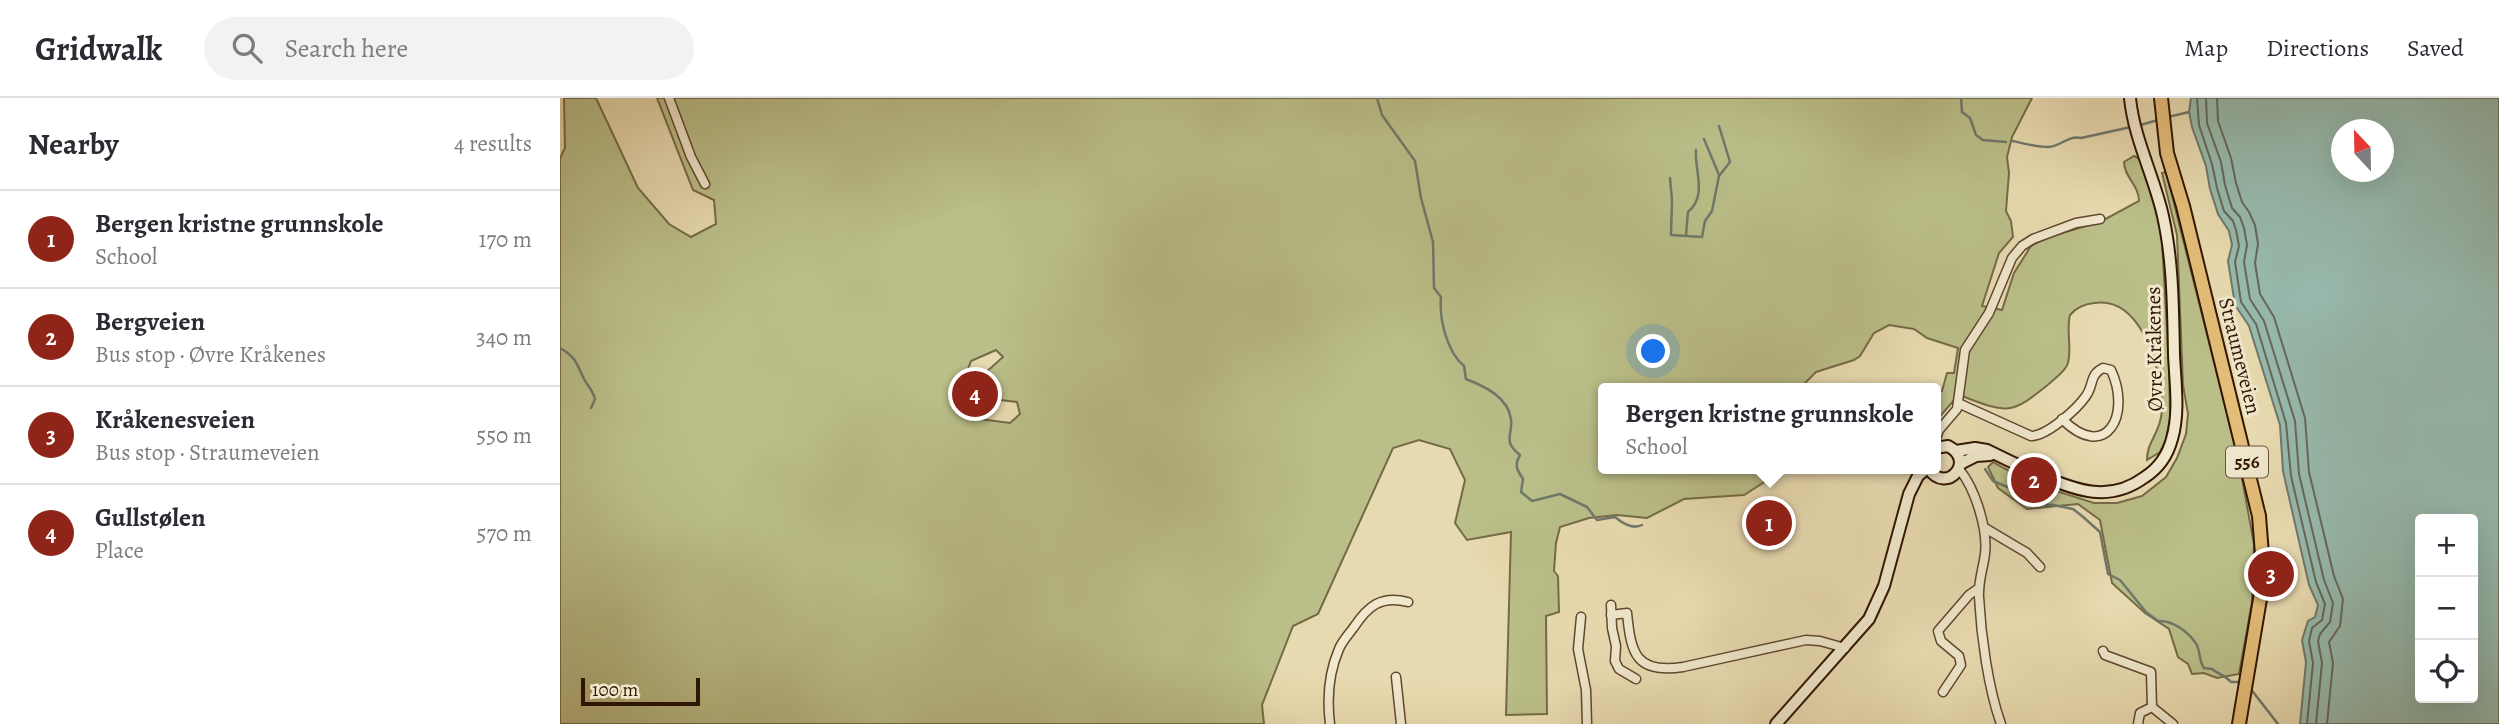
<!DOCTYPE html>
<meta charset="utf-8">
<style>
:root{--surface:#fff;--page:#f2f2f3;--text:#2b2b33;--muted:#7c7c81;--line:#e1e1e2;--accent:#8f2418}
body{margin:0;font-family:Alegreya,serif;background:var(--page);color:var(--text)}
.controls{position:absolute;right:21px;bottom:21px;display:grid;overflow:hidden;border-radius:7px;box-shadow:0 7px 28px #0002}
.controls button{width:63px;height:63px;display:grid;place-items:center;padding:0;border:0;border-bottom:2px solid var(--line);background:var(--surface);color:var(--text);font:35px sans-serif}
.compass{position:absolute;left:1771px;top:21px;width:63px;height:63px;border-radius:50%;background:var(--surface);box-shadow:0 7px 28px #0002;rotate:338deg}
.scale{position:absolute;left:21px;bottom:18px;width:119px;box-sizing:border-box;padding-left:7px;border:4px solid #321604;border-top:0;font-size:19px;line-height:24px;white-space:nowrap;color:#321604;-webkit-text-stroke:5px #f0e7cc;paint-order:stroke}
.you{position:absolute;left:1094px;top:254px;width:24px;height:24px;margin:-18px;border:5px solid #fff;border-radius:50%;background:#1a73e8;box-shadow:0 0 0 10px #1a73e833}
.badge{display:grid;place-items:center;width:46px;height:46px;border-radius:50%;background:var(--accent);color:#fff;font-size:23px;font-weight:700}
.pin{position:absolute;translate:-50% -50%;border:4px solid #fff;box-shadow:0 2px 7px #0006}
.popup{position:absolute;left:1038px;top:285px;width:343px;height:91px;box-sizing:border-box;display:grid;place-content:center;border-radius:7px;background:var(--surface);filter:drop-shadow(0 2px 5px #0005);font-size:23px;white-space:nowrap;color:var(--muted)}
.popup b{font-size:26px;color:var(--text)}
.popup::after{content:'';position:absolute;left:50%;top:100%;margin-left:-14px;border:14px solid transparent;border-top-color:var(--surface)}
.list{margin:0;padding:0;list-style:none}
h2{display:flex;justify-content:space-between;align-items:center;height:91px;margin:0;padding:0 28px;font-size:30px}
h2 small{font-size:23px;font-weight:400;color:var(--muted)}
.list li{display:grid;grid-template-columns:46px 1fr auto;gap:21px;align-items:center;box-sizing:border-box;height:98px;padding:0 28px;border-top:2px solid var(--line)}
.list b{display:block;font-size:26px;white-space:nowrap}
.list p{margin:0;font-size:23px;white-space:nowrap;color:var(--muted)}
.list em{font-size:23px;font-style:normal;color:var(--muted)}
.icon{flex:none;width:38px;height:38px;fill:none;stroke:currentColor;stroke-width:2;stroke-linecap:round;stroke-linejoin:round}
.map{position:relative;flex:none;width:1939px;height:626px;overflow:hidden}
header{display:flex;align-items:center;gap:42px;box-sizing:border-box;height:98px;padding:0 35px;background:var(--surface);border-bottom:2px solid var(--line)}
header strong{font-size:33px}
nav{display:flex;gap:38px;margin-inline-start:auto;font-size:24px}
.search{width:490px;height:63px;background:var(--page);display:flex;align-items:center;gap:18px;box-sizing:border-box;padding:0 24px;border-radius:38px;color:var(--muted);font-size:26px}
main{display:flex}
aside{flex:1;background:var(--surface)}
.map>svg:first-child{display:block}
</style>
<header>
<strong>Gridwalk</strong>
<div class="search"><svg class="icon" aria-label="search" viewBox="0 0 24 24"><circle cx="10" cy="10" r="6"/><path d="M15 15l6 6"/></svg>Search here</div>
<nav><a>Map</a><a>Directions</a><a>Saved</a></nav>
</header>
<main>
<aside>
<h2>Nearby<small>4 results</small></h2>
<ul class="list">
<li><span class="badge">1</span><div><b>Bergen kristne grunnskole</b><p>School</p></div><em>170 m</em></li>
<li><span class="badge">2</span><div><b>Bergveien</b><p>Bus stop · Øvre Kråkenes</p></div><em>340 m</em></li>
<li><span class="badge">3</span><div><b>Kråkenesveien</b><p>Bus stop · Straumeveien</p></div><em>550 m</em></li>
<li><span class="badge">4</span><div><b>Gullstølen</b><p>Place</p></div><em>570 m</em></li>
</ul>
</aside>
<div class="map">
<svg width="1939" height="626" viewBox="0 0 1939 626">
<rect width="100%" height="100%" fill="#e8dab0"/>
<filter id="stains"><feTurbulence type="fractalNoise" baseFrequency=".00286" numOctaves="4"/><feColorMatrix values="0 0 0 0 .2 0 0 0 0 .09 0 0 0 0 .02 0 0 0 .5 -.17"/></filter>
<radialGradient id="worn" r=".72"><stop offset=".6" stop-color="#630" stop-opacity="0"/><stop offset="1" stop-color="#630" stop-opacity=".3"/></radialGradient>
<g fill="#babe88" stroke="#766a46" stroke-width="2" fill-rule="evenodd">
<path d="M4 0H36L78 90 109 126 131 139 156 126 154 102 133 92 97 0H1472L1452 39 1447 59 1449 75 1446 113 1451 123 1453 139 1439 155 1422 208 1442 212 1454 175 1471 148 1488 139 1540 124 1579 103C1579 87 1564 79 1564 64L1574 58 1582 62 1597 111 1602 143 1609 267 1610 320 1606 342 1600 354 1587 362C1587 349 1592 344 1597 332 1602 321 1603 307 1601 295 1598 261 1578 198 1534 205 1525 206 1516 210 1510 217 1506 232 1512 250 1508 265 1506 273 1496 279 1490 285 1451 317 1448 316 1402 298L1395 301 1375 324V292L1382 293 1387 275H1394L1398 250 1367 240 1354 231 1329 227 1314 235 1300 258 1294 262 1256 274 1245 285 1246 290H1043V371H1225L1184 397 1124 401 1087 420 1057 417 1029 420 1000 429 996 445 994 473 998 478 999 514 986 518 987 616 946 617 951 434 907 442 895 425 905 382 890 351 859 342 833 350 758 516 733 528 702 607 704 626H0V60L5 50ZM436 252 443 259 425 275 431 301 457 304 460 316 450 325 412 320 401 290 411 263Z"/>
<path d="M1606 74 1678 359 1694 446 1692 504 1679 576 1657 580 1644 575 1632 576 1628 566 1618 559 1609 531 1585 515 1552 485 1540 422 1518 406 1467 411 1438 390 1428 369 1433 364 1471 385 1534 405H1557L1582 398 1606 379 1617 360 1626 336 1628 316 1623 287 1617 137 1602 75Z"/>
</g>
<path fill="#97baae" stroke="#6f786a" stroke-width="2" fill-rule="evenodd" d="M1631 0H1939V626H1740L1746 564 1742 542 1748 523 1755 519 1758 507 1749 487 1723 373 1720 327 1689 228 1675 207 1668 163 1672 147 1669 133 1658 116 1650 91 1646 68 1632 29 1629 14ZM1782 32H1824V74H1782ZM1860 421H1913V600H1860Z"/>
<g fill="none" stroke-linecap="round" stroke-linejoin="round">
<g stroke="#646859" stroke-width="2">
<path d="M1637 0 1639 27 1652 66 1657 90 1664 113 1673 123 1676 132 1679 148 1675 164 1681 204 1696 226 1726 325 1731 378 1756 484 1765 506 1762 522 1752 530 1749 543 1753 565 1747 626"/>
<path d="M1646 0 1647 25 1661 64 1665 87 1672 110 1680 119 1684 130 1687 147 1684 164 1690 201 1704 223 1735 323 1739 376 1764 482 1773 505 1770 524 1760 536 1758 543 1762 565 1756 626"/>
<path d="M1657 0 1658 23 1671 60 1676 85 1682 104 1689 114 1695 127 1698 146 1695 165 1700 196 1714 219 1745 320 1749 374 1774 478 1783 501 1780 528 1769 544 1773 565 1767 626"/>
</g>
<g stroke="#6f786a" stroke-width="2.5">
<path d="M817 0 822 17 855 63 861 100 873 144 874 190 881 199C879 221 887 254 904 268L906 281C924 288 948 299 951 321 953 337 942 343 960 357 954 367 957 372 963 381L961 394 972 403 1000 396 1027 409 1037 422 1055 419C1062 425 1072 432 1082 427"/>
<path d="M1401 0 1402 14 1410 20 1416 37 1423 42 1446 44"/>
<path d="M1608 19 1629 14"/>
<path d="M1577 28 1598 22"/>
<path d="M1144 41 1159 77"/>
<path d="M1453 43C1465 46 1476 49 1488 49 1500 49 1508 37 1521 40L1571 29"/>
<path d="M1110 80 1112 102 1111 137 1142 139 1145 123 1152 113 1159 78 1170 64 1159 28"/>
<path d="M1126 137 1128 114C1148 97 1134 72 1136 52"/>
<path d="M0 250C15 258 17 266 24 281 28 288 33 293 35 301L31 310"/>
<path d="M1425 371 1433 383 1450 390 1466 406 1493 407 1513 411 1522 418 1540 434 1548 476 1560 482 1586 514 1598 523C1612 522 1627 533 1635 544 1641 551 1638 562 1644 570L1652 571C1658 576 1665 577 1671 584H1682"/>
<path d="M1690 590 1718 626"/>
</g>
<defs>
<g id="minor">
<path d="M109 0 131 59 145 86"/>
<path d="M1398 305 1471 338C1487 338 1517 311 1526 298 1534 287 1529 277 1543 270L1551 272C1572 317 1546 365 1502 321"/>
<path d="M1375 343 1379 332 1397 311 1405 252 1429 215 1452 160 1462 148 1473 141 1516 125 1540 121"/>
<path d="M1399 371C1415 390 1428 431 1425 456 1423 471 1418 484 1419 499 1421 537 1428 590 1441 626"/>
<path d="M1425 430 1467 455 1480 469"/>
<path d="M1051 507 1052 530 1056 548 1055 563 1059 571 1076 581"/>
<path d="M1051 517 1067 515C1071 556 1076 576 1123 569L1246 542 1260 543 1285 550"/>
<path d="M1021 519 1018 551 1026 592 1027 626"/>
<path d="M1543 553 1545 557 1591 574 1592 609"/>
<path d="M836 579 841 626"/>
<path d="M1383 594 1401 567 1399 558 1381 543 1378 533 1409 497 1419 490"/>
<path d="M770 626C767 602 769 574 779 551 782 543 789 536 794 529 808 508 821 497 848 504"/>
<path d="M1578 626 1580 615 1592 609 1613 626"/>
</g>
<g id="secondary">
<path d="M1396 353 1415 350 1427 352C1445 361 1462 369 1480 377 1517 393 1550 405 1585 379 1599 370 1608 356 1612 341 1620 314 1615 283 1614 256 1613 209 1613 163 1603 118 1594 78 1574 41 1570 0"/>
<path d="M1400 366 1416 358 1430 357"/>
<path d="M1369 371C1386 397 1417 363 1388 348L1375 350"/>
<path d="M1216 626 1309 521 1324 488 1349 396 1358 378 1366 371"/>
</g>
<path id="primary" d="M1601 0 1607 55 1623 108 1699 418 1703 469 1700 501 1679 626"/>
</defs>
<use href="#minor" stroke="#60472f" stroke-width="11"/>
<use href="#secondary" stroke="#321604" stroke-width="14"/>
<use href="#primary" stroke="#321604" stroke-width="16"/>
<use href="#minor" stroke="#f0e7cc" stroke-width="8"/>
<use href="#secondary" stroke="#f0e7cc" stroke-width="10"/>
<use href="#primary" stroke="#e4bd78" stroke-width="12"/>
</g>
<g text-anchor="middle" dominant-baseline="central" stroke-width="6" stroke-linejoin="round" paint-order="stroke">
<rect fill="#f0e7cc" stroke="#6b5540" stroke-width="2" x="1666" y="348.5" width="42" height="31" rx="5"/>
<g font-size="19" font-weight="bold" fill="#321604">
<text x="1687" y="364">556</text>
</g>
<g font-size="21" fill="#321604" stroke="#f0e7cc">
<text transform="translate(1594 251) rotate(-91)">Øvre Kråkenes</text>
<text transform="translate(1680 258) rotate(76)">Straumeveien</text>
</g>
</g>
<rect width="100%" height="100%" filter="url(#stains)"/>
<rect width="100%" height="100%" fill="url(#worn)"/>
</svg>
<div class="controls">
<button>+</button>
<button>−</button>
<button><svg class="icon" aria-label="locate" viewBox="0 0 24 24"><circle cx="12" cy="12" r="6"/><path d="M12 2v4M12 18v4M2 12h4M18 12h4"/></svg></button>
</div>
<svg class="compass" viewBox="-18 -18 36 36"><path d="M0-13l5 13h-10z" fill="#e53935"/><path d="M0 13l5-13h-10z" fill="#7c7c81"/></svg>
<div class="scale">100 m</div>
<div class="you"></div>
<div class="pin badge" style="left:1209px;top:425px">1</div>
<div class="popup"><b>Bergen kristne grunnskole</b>School</div>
<div class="pin badge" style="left:1474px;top:382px">2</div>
<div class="pin badge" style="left:1711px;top:476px">3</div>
<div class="pin badge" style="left:415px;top:296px">4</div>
</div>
</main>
